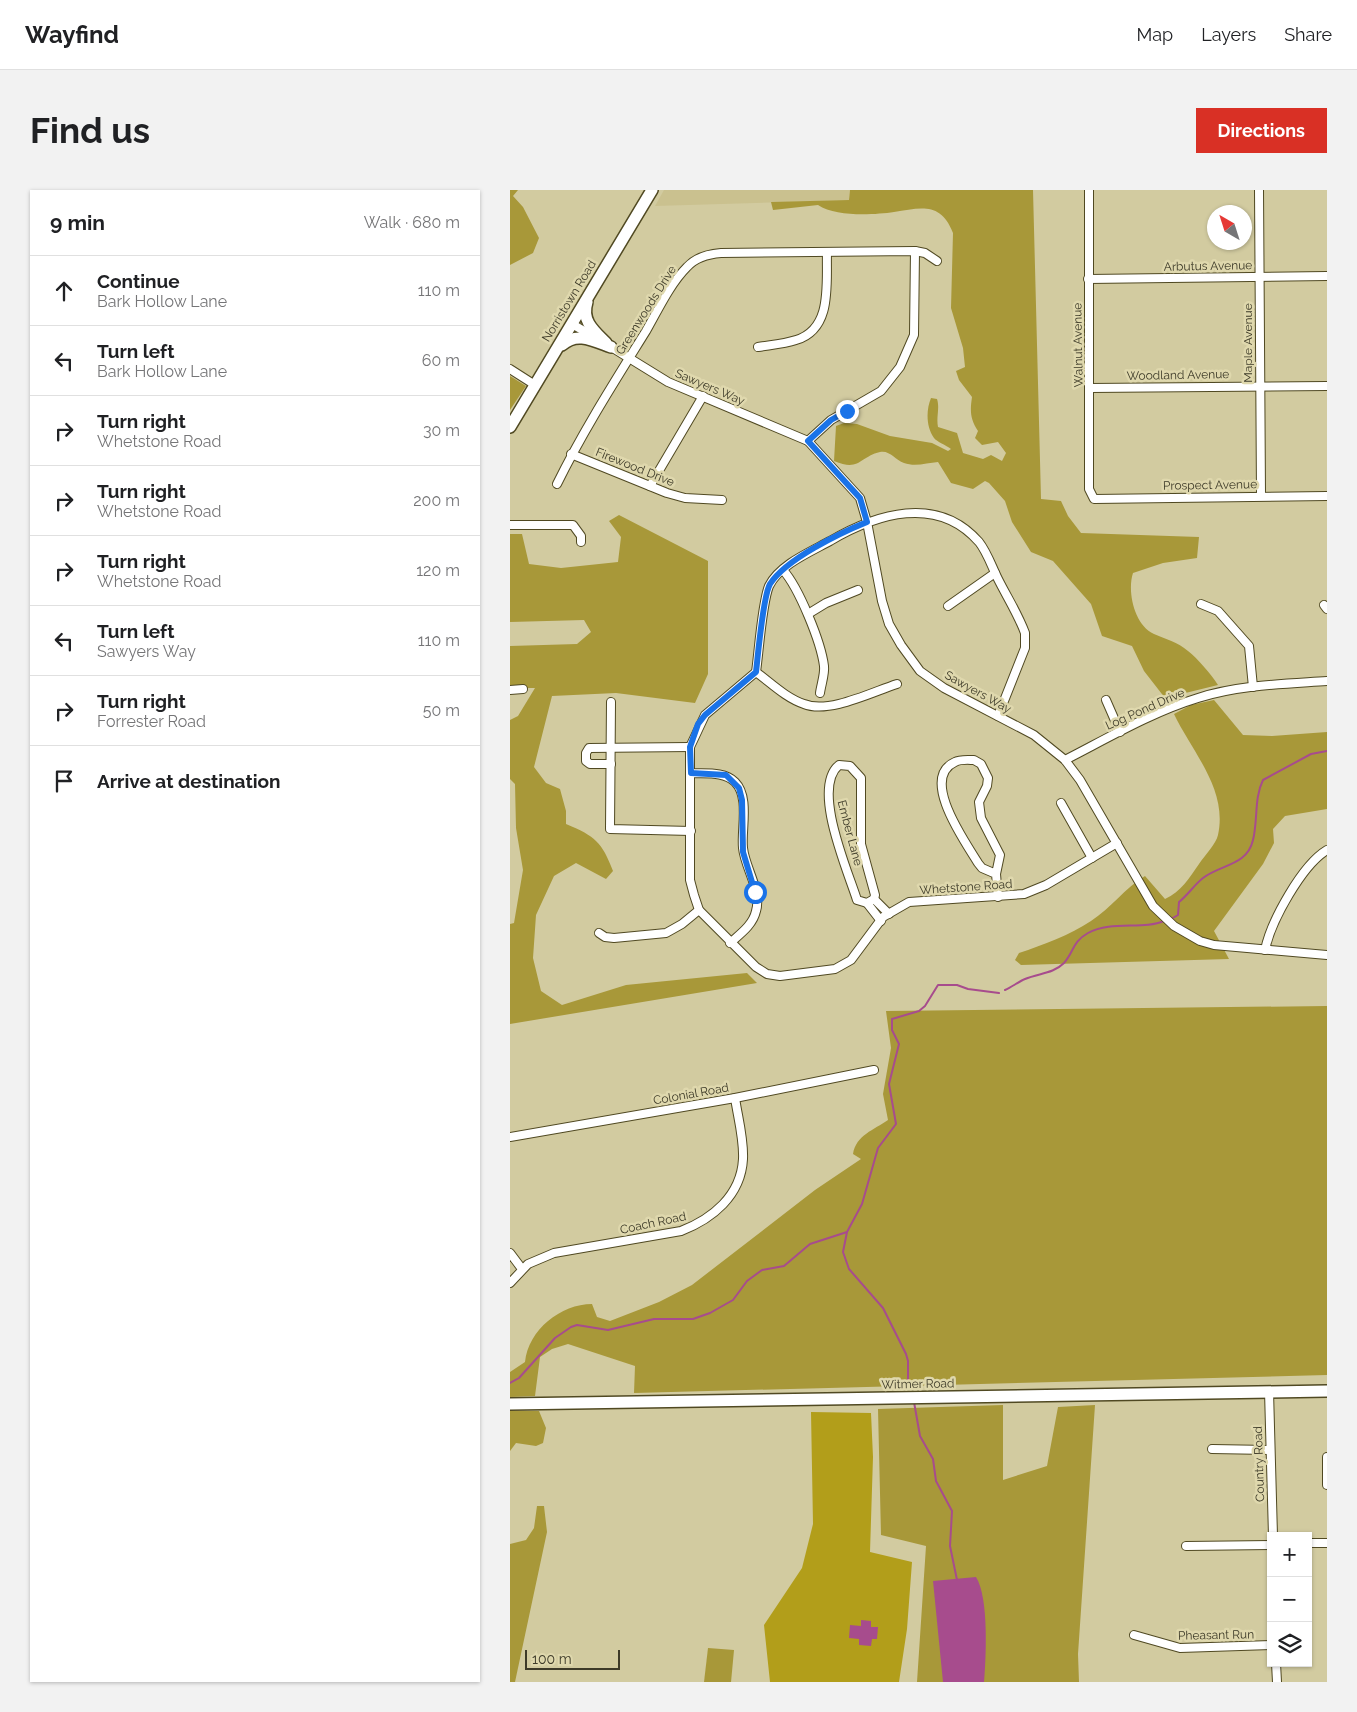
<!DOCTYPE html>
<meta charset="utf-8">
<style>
:root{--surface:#fff;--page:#f2f2f2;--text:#202124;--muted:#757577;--line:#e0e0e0;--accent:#d93025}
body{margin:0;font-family:Raleway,sans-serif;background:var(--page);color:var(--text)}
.controls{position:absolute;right:15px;bottom:15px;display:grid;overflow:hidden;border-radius:0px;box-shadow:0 1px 4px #0004}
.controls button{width:45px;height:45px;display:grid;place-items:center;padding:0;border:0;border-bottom:1px solid var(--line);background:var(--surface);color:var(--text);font:25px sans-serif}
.compass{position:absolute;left:697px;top:15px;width:45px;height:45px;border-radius:50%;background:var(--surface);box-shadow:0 1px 4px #0004;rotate:321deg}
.scale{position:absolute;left:15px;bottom:12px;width:95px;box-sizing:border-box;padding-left:5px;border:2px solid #3d3a28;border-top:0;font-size:14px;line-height:18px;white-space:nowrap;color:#3d3a28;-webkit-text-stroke:4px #dfd8ad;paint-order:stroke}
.stop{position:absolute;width:15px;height:15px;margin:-11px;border:4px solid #1a73e8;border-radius:50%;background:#fff}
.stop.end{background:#1a73e8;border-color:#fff;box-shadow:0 1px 5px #0008}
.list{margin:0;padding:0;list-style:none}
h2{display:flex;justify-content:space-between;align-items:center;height:65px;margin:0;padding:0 20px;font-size:21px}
h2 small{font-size:16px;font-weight:400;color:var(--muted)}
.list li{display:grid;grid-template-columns:32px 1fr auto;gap:15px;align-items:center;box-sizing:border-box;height:70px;padding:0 20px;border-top:1px solid var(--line)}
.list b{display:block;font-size:19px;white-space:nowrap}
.list p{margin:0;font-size:16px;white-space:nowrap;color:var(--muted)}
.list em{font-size:16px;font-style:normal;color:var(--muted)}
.icon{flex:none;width:28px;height:28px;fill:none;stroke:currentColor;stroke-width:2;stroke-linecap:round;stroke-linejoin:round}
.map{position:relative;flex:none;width:817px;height:1492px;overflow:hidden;border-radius:0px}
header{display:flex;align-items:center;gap:30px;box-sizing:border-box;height:70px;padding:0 25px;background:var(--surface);border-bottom:1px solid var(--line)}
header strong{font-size:24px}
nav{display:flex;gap:28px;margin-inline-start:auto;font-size:18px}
.intro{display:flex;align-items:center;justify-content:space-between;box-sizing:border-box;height:120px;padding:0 30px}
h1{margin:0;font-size:35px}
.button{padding:12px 22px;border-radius:0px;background:var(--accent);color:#fff;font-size:18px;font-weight:700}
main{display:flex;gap:30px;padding:0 30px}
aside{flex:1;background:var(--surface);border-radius:0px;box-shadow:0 1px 4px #0004}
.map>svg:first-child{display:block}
</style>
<header>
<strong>Wayfind</strong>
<nav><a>Map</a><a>Layers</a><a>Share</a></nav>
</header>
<div class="intro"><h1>Find us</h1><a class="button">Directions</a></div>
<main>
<aside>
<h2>9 min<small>Walk · 680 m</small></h2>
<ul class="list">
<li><svg class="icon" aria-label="ahead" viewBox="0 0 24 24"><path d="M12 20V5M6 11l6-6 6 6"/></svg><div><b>Continue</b><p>Bark Hollow Lane</p></div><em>110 m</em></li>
<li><svg class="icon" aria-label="left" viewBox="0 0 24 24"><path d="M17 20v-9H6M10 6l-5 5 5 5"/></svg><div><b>Turn left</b><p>Bark Hollow Lane</p></div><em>60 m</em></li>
<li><svg class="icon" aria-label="right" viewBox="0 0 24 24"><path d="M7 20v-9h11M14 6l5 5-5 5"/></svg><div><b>Turn right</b><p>Whetstone Road</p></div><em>30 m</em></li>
<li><svg class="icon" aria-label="right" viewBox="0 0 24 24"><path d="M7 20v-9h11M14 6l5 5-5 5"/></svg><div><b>Turn right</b><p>Whetstone Road</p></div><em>200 m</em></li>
<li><svg class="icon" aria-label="right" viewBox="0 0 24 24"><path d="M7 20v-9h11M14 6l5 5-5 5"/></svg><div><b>Turn right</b><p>Whetstone Road</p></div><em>120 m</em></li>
<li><svg class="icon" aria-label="left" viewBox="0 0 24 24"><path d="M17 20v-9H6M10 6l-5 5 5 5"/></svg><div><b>Turn left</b><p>Sawyers Way</p></div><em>110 m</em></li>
<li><svg class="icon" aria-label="right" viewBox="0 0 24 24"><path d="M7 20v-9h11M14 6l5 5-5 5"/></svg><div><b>Turn right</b><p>Forrester Road</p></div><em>50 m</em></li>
<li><svg class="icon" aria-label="arrive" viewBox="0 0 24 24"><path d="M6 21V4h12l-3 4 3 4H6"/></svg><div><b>Arrive at destination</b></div></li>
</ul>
</aside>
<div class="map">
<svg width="817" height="1492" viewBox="0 0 817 1492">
<rect width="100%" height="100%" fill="#d2cba0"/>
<path fill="#cac18f" d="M154 0H340L339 10 145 16Z"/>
<path fill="#b29e1a" d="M301 1222 361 1223 363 1267 360 1362 402 1372 397 1439 389 1492H260L254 1435 292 1378 303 1334Z"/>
<g fill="#a89839">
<path d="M0 0H8L3 6 13 17 29 48 23 63 0 75Z"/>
<path d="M340 0H523L531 309 551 311 558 326 571 343 689 347 687 368 653 373 623 383C617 401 624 435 644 444 655 449 668 452 678 461 687 468 702 485 708 495L655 508 634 481 622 456 592 446 581 414 543 371 521 362 502 332 495 311 479 293 475 291 463 299 441 293 428 272C417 273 405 277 394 273 385 270 380 260 370 262 349 267 350 282 324 271L326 236 334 233 347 234 380 246 422 253 438 261 441 259C436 255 427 252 424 248 416 237 416 220 421 208L427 209C430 218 426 227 428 237L447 243 453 263 473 269 481 265 492 271 496 263 488 252 472 255 465 248 468 241C460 229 460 221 462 207L449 190 446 181 455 177 453 158 441 118 443 43C431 11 410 18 384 22 363 25 326 27 308 15L263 20 261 12 339 10Z"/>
<path d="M0 186 16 196 0 220Z"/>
<path d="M109 325 198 371V484L185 513 106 503 42 506 24 577 36 593 50 599 56 621V634C85 646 92 652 103 681L96 689 66 673 44 686 26 725 23 768 31 801 52 815 116 795 237 783 247 793 0 834V734L4 733 13 680 6 638 5 594 0 589V530L8 526 25 498H0V456L67 454 81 442 74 430 0 432V344H12L19 374 51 378 108 372 111 347 99 331Z"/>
<path d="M704 510 733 545 762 546 817 542V619L775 626 763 639 764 653 753 674 704 741 719 769 511 775 505 770 509 763C533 755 560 745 581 731 601 718 615 698 635 686L655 709C671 702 679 688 689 674 695 665 706 654 708 645 718 599 682 562 664 524L681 515Z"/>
<path d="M817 816V1185L124 1203 125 1176 58 1154 42 1159 30 1167 25 1206 0 1207V1182L15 1172C18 1140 51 1114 82 1114L87 1127 100 1131 149 1112 182 1095 305 1000 351 969 343 964C346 945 364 940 378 930L373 904 381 858 376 821Z"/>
<path d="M493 1215V1290L537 1276 548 1217 585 1215 568 1464 569 1492H407L416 1356 371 1345 368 1219Z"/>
<path d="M0 1221H29L36 1238 33 1253 26 1256 6 1253 0 1261Z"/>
<path d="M27 1316H34L37 1342 5 1492H0V1354L16 1350 24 1338Z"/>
<path d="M198 1458 224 1460 221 1492H194Z"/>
</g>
<g fill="#a74c8d">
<path d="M466 1387C479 1408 476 1467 474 1492H433L423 1391Z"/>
<path d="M351 1430 361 1431V1437H368L367 1449H362L361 1456 349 1455V1449L339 1448 340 1435 351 1436Z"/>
</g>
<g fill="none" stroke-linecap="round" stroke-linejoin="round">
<g stroke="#a74c8d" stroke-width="2">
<path d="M661 729 668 725 669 712C678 705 684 695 693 688 711 674 737 676 743 650 748 630 744 608 753 590L801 564 817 561"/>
<path d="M495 800C502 797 508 792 515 789 529 783 543 784 554 773 564 762 562 752 578 743 601 730 633 740 654 731"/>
<path d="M0 1193 9 1188 45 1148 61 1137 67 1135 98 1140 144 1129H183L200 1123 223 1110 237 1091 252 1080 274 1076 300 1054 337 1042"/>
<path d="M398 1199V1171L396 1164 373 1118 339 1079 333 1062 337 1042 352 1014 368 958 386 934 379 894 389 854 382 840V829L409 821 415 816 428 795H447L458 799 489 803"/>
<path d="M404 1212 410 1246 423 1269 426 1291 442 1321 440 1356 447 1390"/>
</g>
<defs>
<g id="street">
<path d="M579 0V299L584 309 817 306"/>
<path d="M749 0 751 305"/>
<path d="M578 89 817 86"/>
<path d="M62 134 86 148"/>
<path d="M98 155 158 192 298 251 350 308 357 332 372 411 379 434 391 455 410 481 434 498 524 545 555 570 570 590 643 716 664 736 690 751 704 755 817 765"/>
<path d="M248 157C260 155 274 154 286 150 323 139 316 93 317 63"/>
<path d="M0 179 25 195"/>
<path d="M580 198 817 196"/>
<path d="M298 251 321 230 371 201 390 177 404 145 405 61"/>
<path d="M61 264 157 303 175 308 212 310"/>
<path d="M47 294C73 241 105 191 136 141 148 120 160 94 177 77 186 67 198 64 211 63L405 61 415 63 427 71"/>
<path d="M140 296 193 206"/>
<path d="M0 335H63L71 346V352"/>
<path d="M273 380C289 398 311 452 314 476 315 484 311 495 310 503"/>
<path d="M691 414 708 421 739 456 743 497"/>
<path d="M814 415 817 419"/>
<path d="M438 416 485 383"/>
<path d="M298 424 316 413 348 400"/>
<path d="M246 482C261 493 276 508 294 514 319 524 362 502 387 494"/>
<path d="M0 500 13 499"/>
<path d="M596 510 610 542"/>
<path d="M101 512 100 639 181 641"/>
<path d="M488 526 515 458V443C508 424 497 407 488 389 482 377 477 362 469 352 427 304 366 324 320 351 300 362 269 375 259 396 252 413 249 461 246 482L195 525 180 557V690L184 705 189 720 246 777 257 784 270 786 325 779 341 770 373 727 399 712 514 704 536 695 607 653"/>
<path d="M555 570C598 548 642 522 688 508 729 495 774 494 817 491"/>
<path d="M101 574H80L76 571V563L79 558 180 557"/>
<path d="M329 575 340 576 351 588V654L365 705 364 709 357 713 347 710C338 681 301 598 329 575Z"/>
<path d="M181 583C195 584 214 581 225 592 240 607 231 639 233 658 235 678 252 701 246 721 243 735 230 744 220 753"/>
<path d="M551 613 582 668"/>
<path d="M486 684 472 678 468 673C456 653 409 588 445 572 450 569 459 570 464 570L471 574 478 588 477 596 469 612 471 628 490 665 486 684 488 707"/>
<path d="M364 709 379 724"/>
<path d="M357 713 371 731"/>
<path d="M89 743 95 747 104 748 156 743 172 734 189 720"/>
<path d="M755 760C761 731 792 675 817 660"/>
<path d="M0 947 225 908 364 880"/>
<path d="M0 1063 12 1079"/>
<path d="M0 1093 18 1074 44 1063 171 1041C202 1029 231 1006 233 969 234 949 228 928 225 908"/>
<path d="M759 1201 763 1346"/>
<path d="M702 1259 759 1260"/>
<path d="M817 1267V1295"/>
<path d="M798 1353H817"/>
<path d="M676 1356 761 1355"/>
<path d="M624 1445 670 1458 761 1455"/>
<path d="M766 1473 767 1492"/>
</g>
<g id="secondary">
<path d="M77 112C71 131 84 141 96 153"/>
<path d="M52 155C67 141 84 151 101 157"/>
<path d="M0 237 142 0"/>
<path d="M0 1214 817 1201"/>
</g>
</defs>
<use href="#street" stroke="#504922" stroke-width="10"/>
<use href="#secondary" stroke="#504922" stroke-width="14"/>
<use href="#street" stroke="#fff" stroke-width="8"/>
<use href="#secondary" stroke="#fff" stroke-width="11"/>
</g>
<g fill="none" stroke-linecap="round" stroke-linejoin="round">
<path stroke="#1a73e8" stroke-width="6" d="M245 702 233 662 232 610 229 598 216 585 181 583 180 557 188 534 195 525 246 482C248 465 253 406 260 394 276 369 330 343 357 332L350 308 298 251 321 230 337 221"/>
</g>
<g text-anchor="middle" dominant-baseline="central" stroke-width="5" stroke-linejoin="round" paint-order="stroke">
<g font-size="12" fill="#3d3a28" stroke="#dfd8ad">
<text transform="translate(698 76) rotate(-1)">Arbutus Avenue</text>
<text transform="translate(59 111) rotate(-59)">Norristown Road</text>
<text transform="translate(136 120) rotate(-58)">Greenwoods Drive</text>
<text transform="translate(738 153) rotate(-90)">Maple Avenue</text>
<text transform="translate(568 155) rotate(-91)">Walnut Avenue</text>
<text transform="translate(668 185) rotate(-1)">Woodland Avenue</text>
<text transform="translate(200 197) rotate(23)">Sawyers Way</text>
<text transform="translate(125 277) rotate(22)">Firewood Drive</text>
<text transform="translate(700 295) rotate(-1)">Prospect Avenue</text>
<text transform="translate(468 502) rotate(29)">Sawyers Way</text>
<text transform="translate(635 519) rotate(-24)">Log Pond Drive</text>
<text transform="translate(340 643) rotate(75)">Ember Lane</text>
<text transform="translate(456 697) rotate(-4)">Whetstone Road</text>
<text transform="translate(181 904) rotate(-10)">Colonial Road</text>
<text transform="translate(143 1033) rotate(-12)">Coach Road</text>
<text transform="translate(408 1194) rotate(-1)">Witmer Road</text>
<text transform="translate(749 1274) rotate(-92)">Country Road</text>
<text transform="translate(706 1445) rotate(-1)">Pheasant Run</text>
</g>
</g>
</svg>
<div class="controls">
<button>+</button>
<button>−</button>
<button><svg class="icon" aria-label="layers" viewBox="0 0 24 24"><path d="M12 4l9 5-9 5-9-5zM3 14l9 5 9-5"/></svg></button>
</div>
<svg class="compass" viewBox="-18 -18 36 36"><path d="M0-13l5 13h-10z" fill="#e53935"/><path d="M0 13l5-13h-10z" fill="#757577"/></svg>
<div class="scale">100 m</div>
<div class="stop" style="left:245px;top:702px"></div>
<div class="stop end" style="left:337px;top:221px"></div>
</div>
</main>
